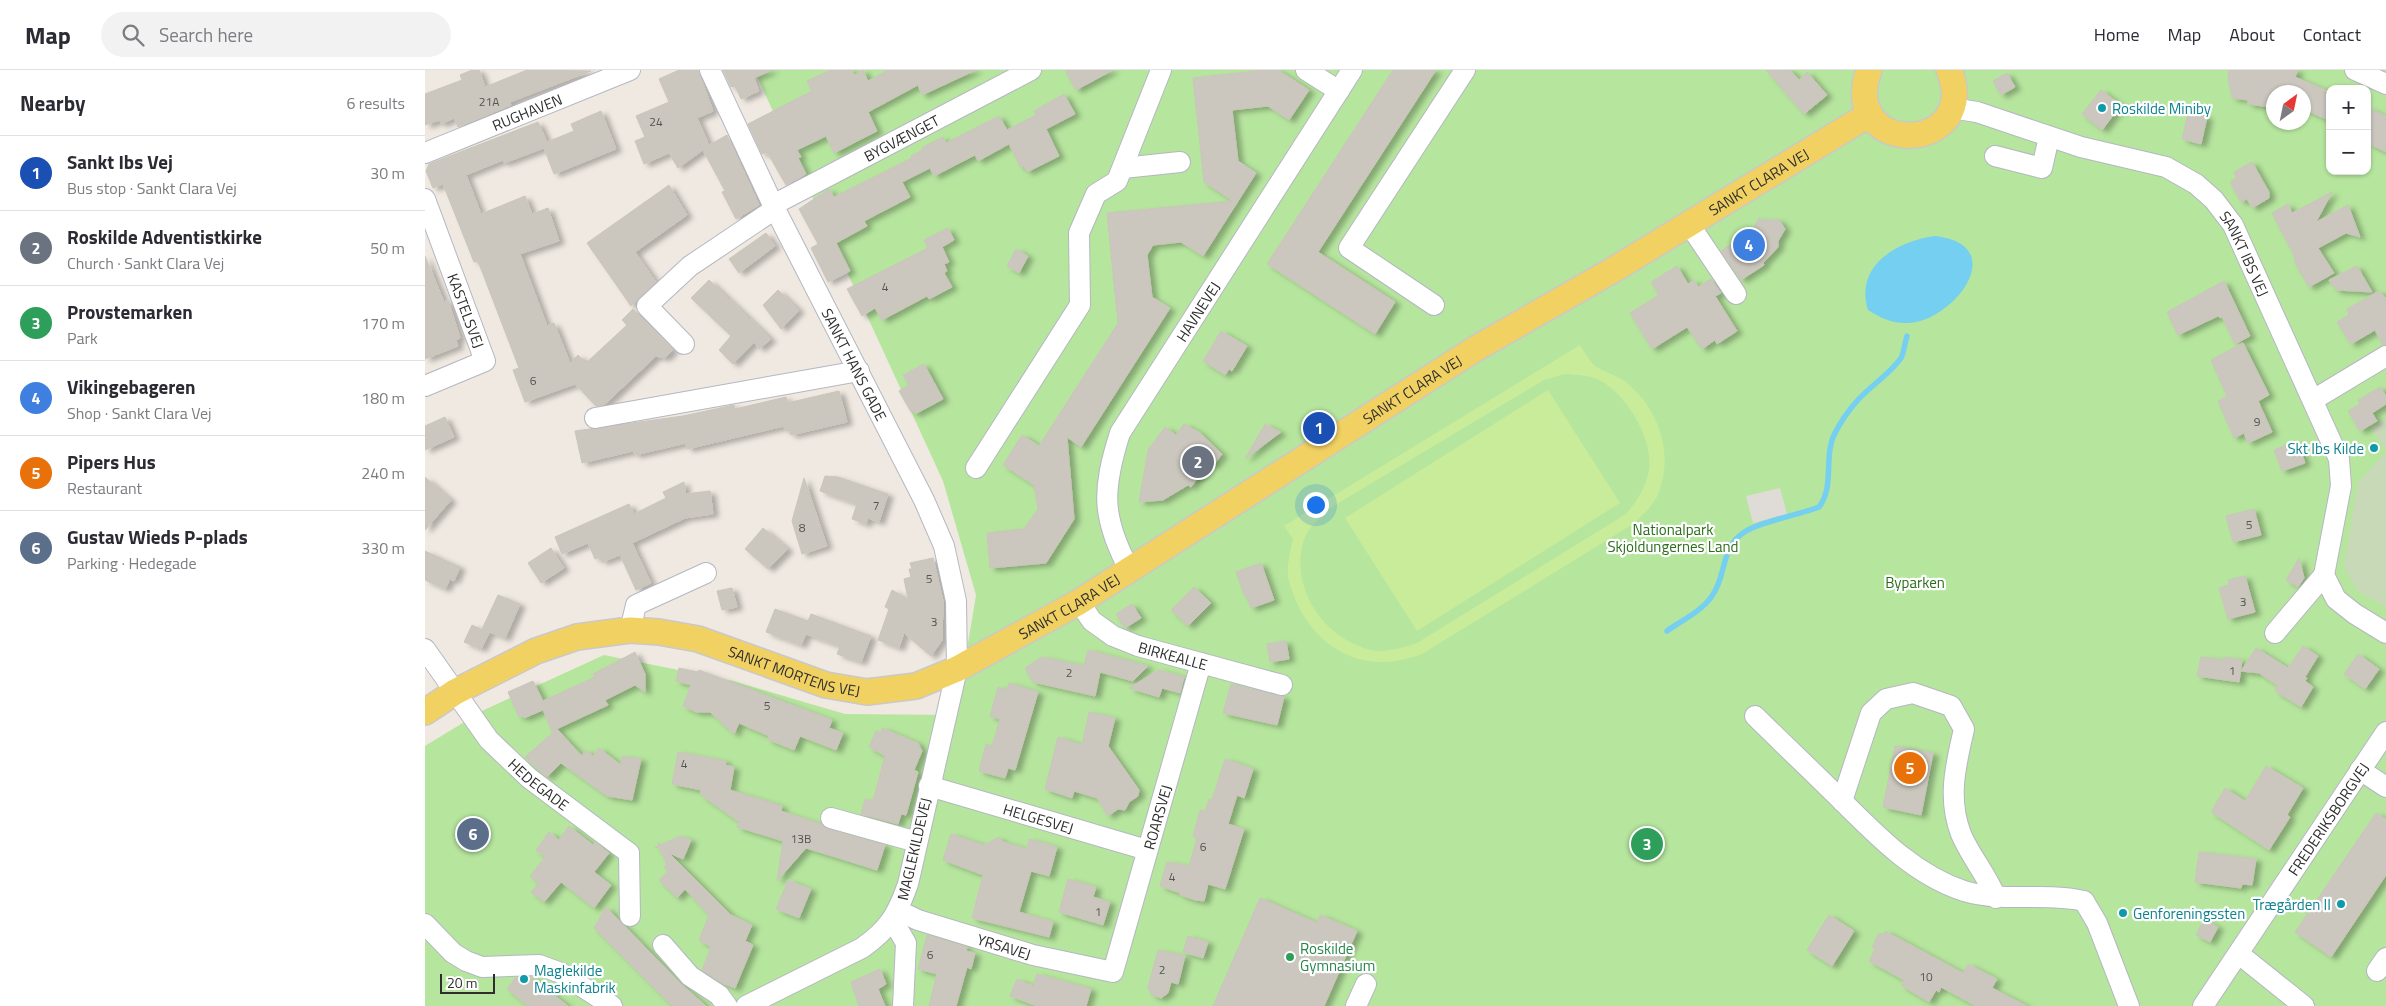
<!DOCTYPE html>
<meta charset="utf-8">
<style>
:root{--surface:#fff;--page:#f2f2f3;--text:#2b2b33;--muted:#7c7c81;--line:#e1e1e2;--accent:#4264fb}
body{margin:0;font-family:"Titillium Web",sans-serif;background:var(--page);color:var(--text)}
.controls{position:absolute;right:15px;top:15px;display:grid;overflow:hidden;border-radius:10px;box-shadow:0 1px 4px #0004}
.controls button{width:45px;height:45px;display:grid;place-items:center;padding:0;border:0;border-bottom:1px solid var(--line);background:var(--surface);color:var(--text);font:25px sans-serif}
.compass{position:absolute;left:1841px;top:15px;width:45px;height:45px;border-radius:50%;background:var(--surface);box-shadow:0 1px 4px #0004;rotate:33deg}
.scale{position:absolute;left:15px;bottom:12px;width:55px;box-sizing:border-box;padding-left:5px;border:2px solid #2e2e2e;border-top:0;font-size:14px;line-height:18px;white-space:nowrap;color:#2e2e2e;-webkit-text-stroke:4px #fff;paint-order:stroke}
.you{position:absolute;left:890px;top:434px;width:18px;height:18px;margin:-12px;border:4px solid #fff;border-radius:50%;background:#1a73e8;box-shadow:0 0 0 8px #1a73e833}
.badge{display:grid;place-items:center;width:32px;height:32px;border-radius:50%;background:var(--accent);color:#fff;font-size:16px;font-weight:700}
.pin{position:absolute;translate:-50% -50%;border:2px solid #fff;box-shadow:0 1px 5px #0006}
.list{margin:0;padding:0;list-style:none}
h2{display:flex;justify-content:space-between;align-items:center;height:65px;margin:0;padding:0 20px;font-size:21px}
h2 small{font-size:16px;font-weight:400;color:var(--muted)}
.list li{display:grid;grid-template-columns:32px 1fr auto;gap:15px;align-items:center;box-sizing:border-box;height:75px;padding:0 20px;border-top:1px solid var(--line)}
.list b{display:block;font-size:19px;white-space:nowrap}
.list p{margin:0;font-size:16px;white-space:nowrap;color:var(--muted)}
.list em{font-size:16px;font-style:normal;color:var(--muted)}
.icon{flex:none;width:28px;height:28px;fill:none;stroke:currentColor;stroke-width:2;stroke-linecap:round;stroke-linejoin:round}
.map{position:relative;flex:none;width:1961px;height:936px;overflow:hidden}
header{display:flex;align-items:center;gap:30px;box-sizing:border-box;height:70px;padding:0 25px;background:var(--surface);border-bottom:1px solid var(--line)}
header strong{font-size:24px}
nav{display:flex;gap:28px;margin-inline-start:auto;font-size:18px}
.search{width:350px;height:45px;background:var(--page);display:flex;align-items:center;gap:12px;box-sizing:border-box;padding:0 18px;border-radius:28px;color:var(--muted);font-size:19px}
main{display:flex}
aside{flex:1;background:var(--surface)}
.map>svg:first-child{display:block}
</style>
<header>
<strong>Map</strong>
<div class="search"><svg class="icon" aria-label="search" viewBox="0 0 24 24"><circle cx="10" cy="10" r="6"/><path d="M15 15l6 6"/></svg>Search here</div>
<nav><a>Home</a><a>Map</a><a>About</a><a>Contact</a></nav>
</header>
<main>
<aside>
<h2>Nearby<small>6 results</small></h2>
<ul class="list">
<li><span class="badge" style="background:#1a4fb4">1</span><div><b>Sankt Ibs Vej</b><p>Bus stop · Sankt Clara Vej</p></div><em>30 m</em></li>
<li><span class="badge" style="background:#6b7280">2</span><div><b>Roskilde Adventistkirke</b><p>Church · Sankt Clara Vej</p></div><em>50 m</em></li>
<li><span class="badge" style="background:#2e9e5b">3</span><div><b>Provstemarken</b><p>Park</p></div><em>170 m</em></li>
<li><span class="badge" style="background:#3f7fe0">4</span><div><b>Vikingebageren</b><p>Shop · Sankt Clara Vej</p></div><em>180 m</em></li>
<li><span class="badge" style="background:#e8710a">5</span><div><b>Pipers Hus</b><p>Restaurant</p></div><em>240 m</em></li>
<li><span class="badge" style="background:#5c6f8a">6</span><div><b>Gustav Wieds P-plads</b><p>Parking · Hedegade</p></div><em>330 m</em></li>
</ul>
</aside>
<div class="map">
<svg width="1961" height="936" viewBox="0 0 1961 936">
<defs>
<filter id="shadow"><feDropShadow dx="5.5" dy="3" stdDeviation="2.5" flood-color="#0004"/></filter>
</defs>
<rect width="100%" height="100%" fill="#efe9e1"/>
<path fill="#b6e59e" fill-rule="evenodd" d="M329 0H1961V936H0V676L59 640 179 585 308 611 420 644 531 645 551 525 518 411ZM1905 19H1942V101H1905ZM1848 22H1878V52H1848Z"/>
<g fill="#c8d9b8">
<path d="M1961 348V381L1946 358Z"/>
<path d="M1961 382V537L1933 521 1919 498 1933 412Z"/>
</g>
<g fill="#c9ec9a" fill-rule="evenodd">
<path d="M1155 275C1159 281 1163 289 1168 294 1175 301 1192 305 1201 312 1233 338 1249 382 1234 422 1229 435 1218 445 1208 454L997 584C983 589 967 593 952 592 913 590 882 561 869 526 867 520 864 513 863 507 862 494 865 482 868 469L859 456ZM1140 304C1152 305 1164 305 1174 310 1201 323 1229 370 1224 400 1221 417 1212 431 1201 444L992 573C980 577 967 581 954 581 947 581 938 578 932 575 892 559 864 510 880 467 885 455 896 447 905 438L1119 310Z"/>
<path d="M1123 320 1195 433 992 561 920 448Z"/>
</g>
<path fill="#dfdcd8" d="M1355 418 1362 444 1328 453 1321 426Z"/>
<path fill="#75cff0" d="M1510 166C1587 175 1529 251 1483 253 1468 254 1456 248 1443 240 1429 196 1472 171 1510 166Z"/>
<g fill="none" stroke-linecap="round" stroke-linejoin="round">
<path stroke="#75cff0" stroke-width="5.5" d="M1242 561C1257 550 1276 542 1287 526 1303 504 1294 477 1321 461 1337 451 1374 445 1394 437 1410 417 1398 386 1410 363 1415 353 1424 340 1432 331 1445 316 1464 305 1476 288 1479 282 1480 272 1482 266"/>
</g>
<g fill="#cbc7bf" stroke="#cbc5ba" filter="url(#shadow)">
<path d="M47 0H54L60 17 102 0 166 1 85 32 86 35 33 57 29 48 16 54 15 50 0 55V24L37 10 35 5Z"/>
<path d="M254 0H273L288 41 272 48 284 75 302 65 334 135 311 149 297 122 300 121 278 80 253 98 244 83 219 94 210 71 220 67 211 46 244 32 234 9Z"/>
<path d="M298 0H347L329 8 334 21 316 29 310 16 306 17Z"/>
<path d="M406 0H427L429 5 438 0 443 11 463 0H551L497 25 493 15 443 42 452 61 409 83 401 66 372 80 376 87 373 88 381 104 361 115 342 82 337 84 323 54 387 21 382 11Z"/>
<path d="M640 0H688L651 20Z"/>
<path d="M841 0H853L884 20 864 50 843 36 807 40 813 91 831 103 778 186 756 172 728 175 722 185 727 227 745 238 656 377 642 367 649 449 621 493 565 498 562 463 599 459 613 439 609 415 578 395 597 365 614 376 693 253 682 143 808 131 779 112 768 8Z"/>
<path d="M968 0H1011L893 182 970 232 950 264 842 194Z"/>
<path d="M1341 0H1365L1374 10 1382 2 1402 25 1379 44Z"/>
<path d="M1804 0H1873L1870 7 1905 22H1896L1905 26V41L1901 49 1878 39V22H1846L1844 37 1823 34V30L1807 28 1803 8Z"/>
<path d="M1582 3 1590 17 1576 25 1568 11Z"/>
<path d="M1676 20 1696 35 1677 60 1657 44Z"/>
<path d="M639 24 650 44 621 59 634 86 602 102 599 96 596 98 584 74 553 91 550 85 509 106 505 98 477 112 485 127 439 151 442 156 411 173 425 201 403 212 386 178 393 174 374 139 404 119 409 127 487 88 486 86 496 81 498 77 518 67 521 73 574 46 582 60 611 45 609 41Z"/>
<path d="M1942 38 1961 46V82L1942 73Z"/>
<path d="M1764 39 1782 47 1776 74 1757 69Z"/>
<path d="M176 41 191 79 129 104 119 78 79 93 78 90 41 105 56 144 100 126 107 144 123 138 134 171 95 184 122 256 129 253 145 293 153 285 161 293 202 255 197 250 208 239 248 280 240 288 231 286 180 334 171 336 150 314 100 332 88 300 94 298 53 191 49 192 18 114 8 118 1 101 4 94 113 52 122 72 149 61 146 54Z"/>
<path d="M1827 92 1844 122V128L1827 138 1822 129 1816 132 1805 112 1812 108 1809 102Z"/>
<path d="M244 115 262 145 210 182 231 212 206 236 162 173Z"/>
<path d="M1907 122 1891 152 1923 135 1935 167 1921 163 1893 178 1909 203 1884 217 1869 191 1870 187 1847 143 1863 134 1867 143Z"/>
<path d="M1334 148 1338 150H1354L1360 159 1353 171V177L1338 193 1339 195 1316 210 1296 181 1328 160Z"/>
<path d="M523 158 529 170 517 177 524 192 519 194 522 201 519 203 527 217 504 229 502 226 457 250 450 238 437 246 422 219 503 178 499 170Z"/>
<path d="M341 163 350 176 314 203 304 189Z"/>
<path d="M591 179 603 186 594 203 582 196Z"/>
<path d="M0 186 19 232 23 230 35 268 31 270 33 276 0 289Z"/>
<path d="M1252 196 1263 214 1269 210 1273 217 1286 209 1296 223 1290 226 1312 261 1292 274 1290 270 1277 279 1262 257 1227 279 1205 243 1234 225 1226 212Z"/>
<path d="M1932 196 1947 222 1911 220 1904 210Z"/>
<path d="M284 210 346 269 334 279 329 272 308 294 294 280 306 266 266 228Z"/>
<path d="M1799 211 1825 266 1810 274 1797 247 1795 248 1793 246 1753 265 1742 242Z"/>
<path d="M353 220 374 240 356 259 338 235Z"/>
<path d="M1954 221 1961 228V274L1958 275 1950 260 1926 274 1912 252 1924 245 1922 239Z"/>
<path d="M796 261 822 276 807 301 804 299 800 305 778 291Z"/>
<path d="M1818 273 1844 325 1833 331 1847 362 1823 373 1819 363 1809 368 1793 331 1802 326 1786 290Z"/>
<path d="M499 294 518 329 490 344 488 341 486 342 474 321 484 315 478 305Z"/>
<path d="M1955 317 1961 326V334L1947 343 1952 351 1935 361 1923 341 1935 334 1933 330Z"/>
<path d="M414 321 422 352 366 365 365 360 360 361 359 356 262 379 261 373 210 385 208 381 157 393 150 361 258 346 309 335 310 339 361 327 362 333Z"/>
<path d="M20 347 29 367 0 380V356Z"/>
<path d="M759 354 774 362 797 384 788 396 784 393 766 417 763 415 738 430 714 432 723 380 740 357 751 365Z"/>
<path d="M840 354 856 362 820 389Z"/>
<path d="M1872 371 1880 393 1857 401 1849 380Z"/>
<path d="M400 406 413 407 463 424 454 452 443 448 441 454 427 449 432 434 395 421Z"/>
<path d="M0 407 26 430 0 460Z"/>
<path d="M379 408 402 476 377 484 367 451Z"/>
<path d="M259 412 260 424 285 421 288 444 260 448 207 473 226 513 211 520 195 485 177 492 175 487 170 489 163 473 137 484 130 467 204 434 209 444 241 428 238 422Z"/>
<path d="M1829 439 1836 465 1808 472 1801 446Z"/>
<path d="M338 458 363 479 343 499 320 479Z"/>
<path d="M126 478 139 498 116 513 103 493Z"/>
<path d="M0 481 35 497 29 511 25 509 20 519 0 510Z"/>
<path d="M508 488 518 531 517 570 506 586 479 563 474 578 453 570 464 539 460 537 467 520 483 529 479 509 486 507 484 499H487L485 493Z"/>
<path d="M1874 488 1879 508 1873 517 1861 510Z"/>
<path d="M836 493 849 530 826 538 822 526 820 527 811 502Z"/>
<path d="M1820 506 1830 542 1803 549 1794 518 1804 515 1803 510Z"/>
<path d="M769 517 786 533 763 556 746 540Z"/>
<path d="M307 518 312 537 297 540 292 521Z"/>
<path d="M73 525 95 534 80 568 57 559Z"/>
<path d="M707 534 716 548 700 558 691 544Z"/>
<path d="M350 539 383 551 386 544 446 566 436 592 412 584 415 576 381 564 376 575 341 562Z"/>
<path d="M47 555 64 563 56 579 39 572Z"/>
<path d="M861 571 864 589 845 592 842 574Z"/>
<path d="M1878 576 1893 586 1880 607 1882 608 1880 611 1888 617 1876 637 1850 621 1853 616 1834 603 1816 601 1831 578 1863 598Z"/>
<path d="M663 580 723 596 708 611 675 602 670 626 608 612 600 598 617 587 659 596Z"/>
<path d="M210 582 220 604V622L210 615 180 630 183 635 127 661 118 640 99 648 98 646 94 647 83 622 108 611 118 631 170 607 168 604Z"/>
<path d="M1933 584 1954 599 1940 619 1919 604Z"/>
<path d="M1776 587 1800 590V587L1817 590 1814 612 1772 606Z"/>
<path d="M254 598 273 602 274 600 407 650 404 658 418 663 411 680 375 666 369 680 342 669 344 666 314 653 309 664 285 642H271L258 636 266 615 251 611Z"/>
<path d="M734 600 759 607 755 623 737 618 734 627 704 618Z"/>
<path d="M584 613 613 622 590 700 583 698 580 708 554 701 561 674 567 676 575 649 565 646 573 617 582 620Z"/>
<path d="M806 614 859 627 852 655 798 643Z"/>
<path d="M664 642 690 648 683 676 714 720 713 726 704 732 700 740 693 739 683 746 672 728 649 721 647 728 620 719 633 667 657 675Z"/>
<path d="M457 658 493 673 497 681 489 700 493 702 481 745 476 744 473 754 436 744 440 729 448 731 460 686 444 677 451 661 456 663Z"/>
<path d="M132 659 157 686 161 680 168 686 174 678 196 695 197 686 216 689 207 730 182 726 136 693 122 707 100 687Z"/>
<path d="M1470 676 1508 683 1496 745 1458 737Z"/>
<path d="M253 682 301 691 300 695 309 697 305 720 357 736 356 741 396 754 403 759 460 775 452 800 381 778 352 811 358 771 312 757 314 752 276 725V720L247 714Z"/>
<path d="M800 689 828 699 819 728 812 725 803 754 819 759 800 819 783 814 779 831 770 830 755 825V823L735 816 742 792 764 796 772 768 768 766 775 740 780 741 784 729 787 730Z"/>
<path d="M1841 696 1878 718 1862 745 1865 747 1844 780 1786 742 1800 718 1820 731Z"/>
<path d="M1951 743 1961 749V805L1906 887 1870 862Z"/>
<path d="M144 756 168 775 170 772 184 783 169 802 186 815 169 838 136 812 119 832 106 822 114 813 105 806 120 787 111 780 124 762 134 770Z"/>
<path d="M526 764 559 775 574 767 576 771 602 779 604 769 632 777 624 806 606 801 594 842 628 852 624 867 547 848 558 805 518 790Z"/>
<path d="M255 766 266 770 258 789 244 783 306 845 327 855 320 871 328 875 310 918 297 913 277 900 286 877 274 870 284 845 260 819 252 828 234 810 243 801 239 797 242 795 235 779 230 777 234 776 232 772 236 775Z"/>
<path d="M1774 782 1831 789 1827 815 1817 814 1816 818 1770 812Z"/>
<path d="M643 809 671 817 668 827 685 832 678 855 634 842Z"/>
<path d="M363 810 386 819 374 848 351 839Z"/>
<path d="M835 828 892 853 895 845 932 861 899 936H788Z"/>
<path d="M181 837 256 914 281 936H247L169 858Z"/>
<path d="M1404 845 1429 861 1407 896 1382 880Z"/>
<path d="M1782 851 1793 857 1785 872 1771 865 1776 855Z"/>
<path d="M1460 861 1538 903 1543 894 1572 909 1567 918 1602 936H1551L1516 917 1514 922 1511 920 1504 932 1476 915 1479 910 1444 891 1450 879 1447 877 1454 863 1458 865Z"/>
<path d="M502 865 542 877 541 881 550 883 546 899 542 897 531 936H504L512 904 493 899Z"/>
<path d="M763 866 783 872 778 888 758 882Z"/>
<path d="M733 880 760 886 753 914 746 912 743 923 736 928 727 925 723 917Z"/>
<path d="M455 899 461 914 453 919 460 936H434L426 912Z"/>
<path d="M612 904 666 919 661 936H612L585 926 592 909 608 916Z"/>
<path d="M106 907 143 936H103L82 919 90 908Z"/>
</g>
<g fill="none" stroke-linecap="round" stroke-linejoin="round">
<defs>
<g id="minor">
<path id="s1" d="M285 0 348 135 499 430 519 476 531 531 532 599 483 814C472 845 464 859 437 878L321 936"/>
<path d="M881 0 914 21"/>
<path d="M1930 0 1961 14"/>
<path id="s2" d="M1526 38 1552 42 1656 77 1741 97 1771 114 1789 130 1808 155 1914 389 1916 416 1899 505 1911 529 1930 544 1961 563"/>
<path id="s3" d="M0 83 205 0"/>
<path d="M1570 86 1617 98 1624 67"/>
<path d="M698 98 755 92"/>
<path id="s4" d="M0 129 60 291 0 316"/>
<path id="s5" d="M348 135 606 0"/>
<path d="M1264 154 1311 224"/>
<path d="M1009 235 924 178 1040 0"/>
<path d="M259 274 222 236 265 196 350 139"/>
<path d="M1888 330 1961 286"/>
<path d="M170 348 434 301"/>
<path d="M551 398 655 235 654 163 671 124 692 111 736 0"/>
<path id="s6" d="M705 501C676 447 677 420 695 363L927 0"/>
<path id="s7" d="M654 532 667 551 688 566 713 576 857 615"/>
<path d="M205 560 211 535 281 503"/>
<path d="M1850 563 1899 505"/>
<path id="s8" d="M0 579 64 670 104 708 204 783 205 846"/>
<path d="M1330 646C1356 672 1383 697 1409 723 1447 760 1486 804 1539 821 1579 833 1619 822 1659 831L1672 853 1704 936"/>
<path d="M1935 700 1961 717"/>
<path id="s9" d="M504 716 722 780"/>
<path d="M1417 731 1446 643 1461 629 1488 623 1526 636 1539 659C1531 694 1522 728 1536 764 1545 786 1562 805 1571 828"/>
<path d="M406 748 492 772"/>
<path id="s10" d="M474 841 493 850 608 885 688 902 776 593"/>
<path d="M468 851 481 873 478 936"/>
<path d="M0 854 28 883 41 891 57 897 114 895 136 903 187 936"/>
<path d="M238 875 265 906 294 925 302 936"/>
<path d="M1814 884 1879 936"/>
<path d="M1952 901 1961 888"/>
<path d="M931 936 941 914"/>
<path id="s11" d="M1778 936 1961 662"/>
</g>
<g id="major">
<path d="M1444 0C1413 89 1558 85 1524 0"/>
<path id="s12" d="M0 642 30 622 111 581 152 567 205 560 234 562 273 569 401 615 442 622 491 616 532 599 654 532 1050 279 1188 200 1445 44"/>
</g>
</defs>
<use href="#minor" stroke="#b4b7c1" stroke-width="22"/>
<use href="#major" stroke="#c9c9c9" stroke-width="28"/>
<use href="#minor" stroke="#fff" stroke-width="20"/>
<use href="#major" stroke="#f2d163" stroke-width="25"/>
</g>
<g fill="#0f9aa8" stroke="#fff" stroke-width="2">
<circle cx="1677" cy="38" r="5"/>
<circle cx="1949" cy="378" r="5"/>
<circle cx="1916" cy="834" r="5"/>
<circle cx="1698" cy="843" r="5"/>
<circle cx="99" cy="909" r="5"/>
</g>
<circle fill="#2e9e5b" stroke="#fff" stroke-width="2" cx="865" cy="887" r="5"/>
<g text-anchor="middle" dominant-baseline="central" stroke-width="4.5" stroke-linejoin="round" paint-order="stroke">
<g font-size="12" fill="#555452">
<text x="64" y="31">21A</text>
<text x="231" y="51">24</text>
<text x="460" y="216">4</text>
<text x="108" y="310">6</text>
<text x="1832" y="351">9</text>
<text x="451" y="435">7</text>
<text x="1824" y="454">5</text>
<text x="377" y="457">8</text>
<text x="504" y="508">5</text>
<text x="1818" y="531">3</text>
<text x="509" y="551">3</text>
<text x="1807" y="600">1</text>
<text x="644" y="602">2</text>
<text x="342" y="635">5</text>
<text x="259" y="693">4</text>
<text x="376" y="768">13B</text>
<text x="778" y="776">6</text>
<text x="747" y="806">4</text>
<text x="673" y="841">1</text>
<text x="505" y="884">6</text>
<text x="737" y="899">2</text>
<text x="1501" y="906">10</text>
</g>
<g font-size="15" fill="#0d838f" stroke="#fff" text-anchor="start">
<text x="1687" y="38">Roskilde Miniby</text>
<text x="1939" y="378" text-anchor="end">Skt Ibs Kilde</text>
<text x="1906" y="834" text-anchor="end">Trægården II</text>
<text x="1708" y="843">Genforeningssten</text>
<text x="109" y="900">Maglekilde<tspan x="109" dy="17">Maskinfabrik</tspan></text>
</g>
<g font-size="15" fill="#2e2e2e" stroke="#fff">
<text stroke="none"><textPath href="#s3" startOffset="110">RUGHAVEN</textPath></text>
<text stroke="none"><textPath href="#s5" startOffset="145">BYGVÆNGET</textPath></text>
<text stroke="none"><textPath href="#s12" startOffset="1502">SANKT CLARA VEJ</textPath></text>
<text stroke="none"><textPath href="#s2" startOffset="344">SANKT IBS VEJ</textPath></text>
<text stroke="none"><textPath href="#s4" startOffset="119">KASTELSVEJ</textPath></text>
<text stroke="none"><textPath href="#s6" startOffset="288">HAVNEVEJ</textPath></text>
<text stroke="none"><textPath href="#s1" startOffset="328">SANKT HANS GADE</textPath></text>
<text stroke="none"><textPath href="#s12" startOffset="1098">SANKT CLARA VEJ</textPath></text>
<text stroke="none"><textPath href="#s12" startOffset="692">SANKT CLARA VEJ</textPath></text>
<text stroke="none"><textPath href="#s7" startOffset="112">BIRKEALLE</textPath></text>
<text stroke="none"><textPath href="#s12" startOffset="394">SANKT MORTENS VEJ</textPath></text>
<text stroke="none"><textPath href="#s8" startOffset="178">HEDEGADE</textPath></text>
<text stroke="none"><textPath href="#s9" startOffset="114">HELGESVEJ</textPath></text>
<text stroke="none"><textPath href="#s10" startOffset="384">ROARSVEJ</textPath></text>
<text stroke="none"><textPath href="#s11" startOffset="225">FREDERIKSBORGVEJ</textPath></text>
<text transform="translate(489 779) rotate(-77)">MAGLEKILDEVEJ</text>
<text stroke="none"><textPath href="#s10" startOffset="111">YRSAVEJ</textPath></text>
</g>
<g font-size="15" fill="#2c6e1b" stroke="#fff">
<text x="1248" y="459">Nationalpark<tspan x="1248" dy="17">Skjoldungernes Land</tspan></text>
<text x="1490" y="512">Byparken</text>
</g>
<g font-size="15" fill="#27864d" stroke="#fff" text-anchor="start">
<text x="875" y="878">Roskilde<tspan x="875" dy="17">Gymnasium</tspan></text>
</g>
</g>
</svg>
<div class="controls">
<button>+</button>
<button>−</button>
</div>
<svg class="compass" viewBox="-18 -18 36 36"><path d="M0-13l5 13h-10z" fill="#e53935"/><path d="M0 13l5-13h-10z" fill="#7c7c81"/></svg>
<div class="scale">20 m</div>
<div class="you"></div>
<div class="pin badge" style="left:894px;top:358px;background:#1a4fb4">1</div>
<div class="pin badge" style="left:773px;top:392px;background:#6b7280">2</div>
<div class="pin badge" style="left:1222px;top:774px;background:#2e9e5b">3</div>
<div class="pin badge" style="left:1324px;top:175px;background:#3f7fe0">4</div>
<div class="pin badge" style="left:1485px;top:698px;background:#e8710a">5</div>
<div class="pin badge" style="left:48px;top:764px;background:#5c6f8a">6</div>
</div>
</main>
